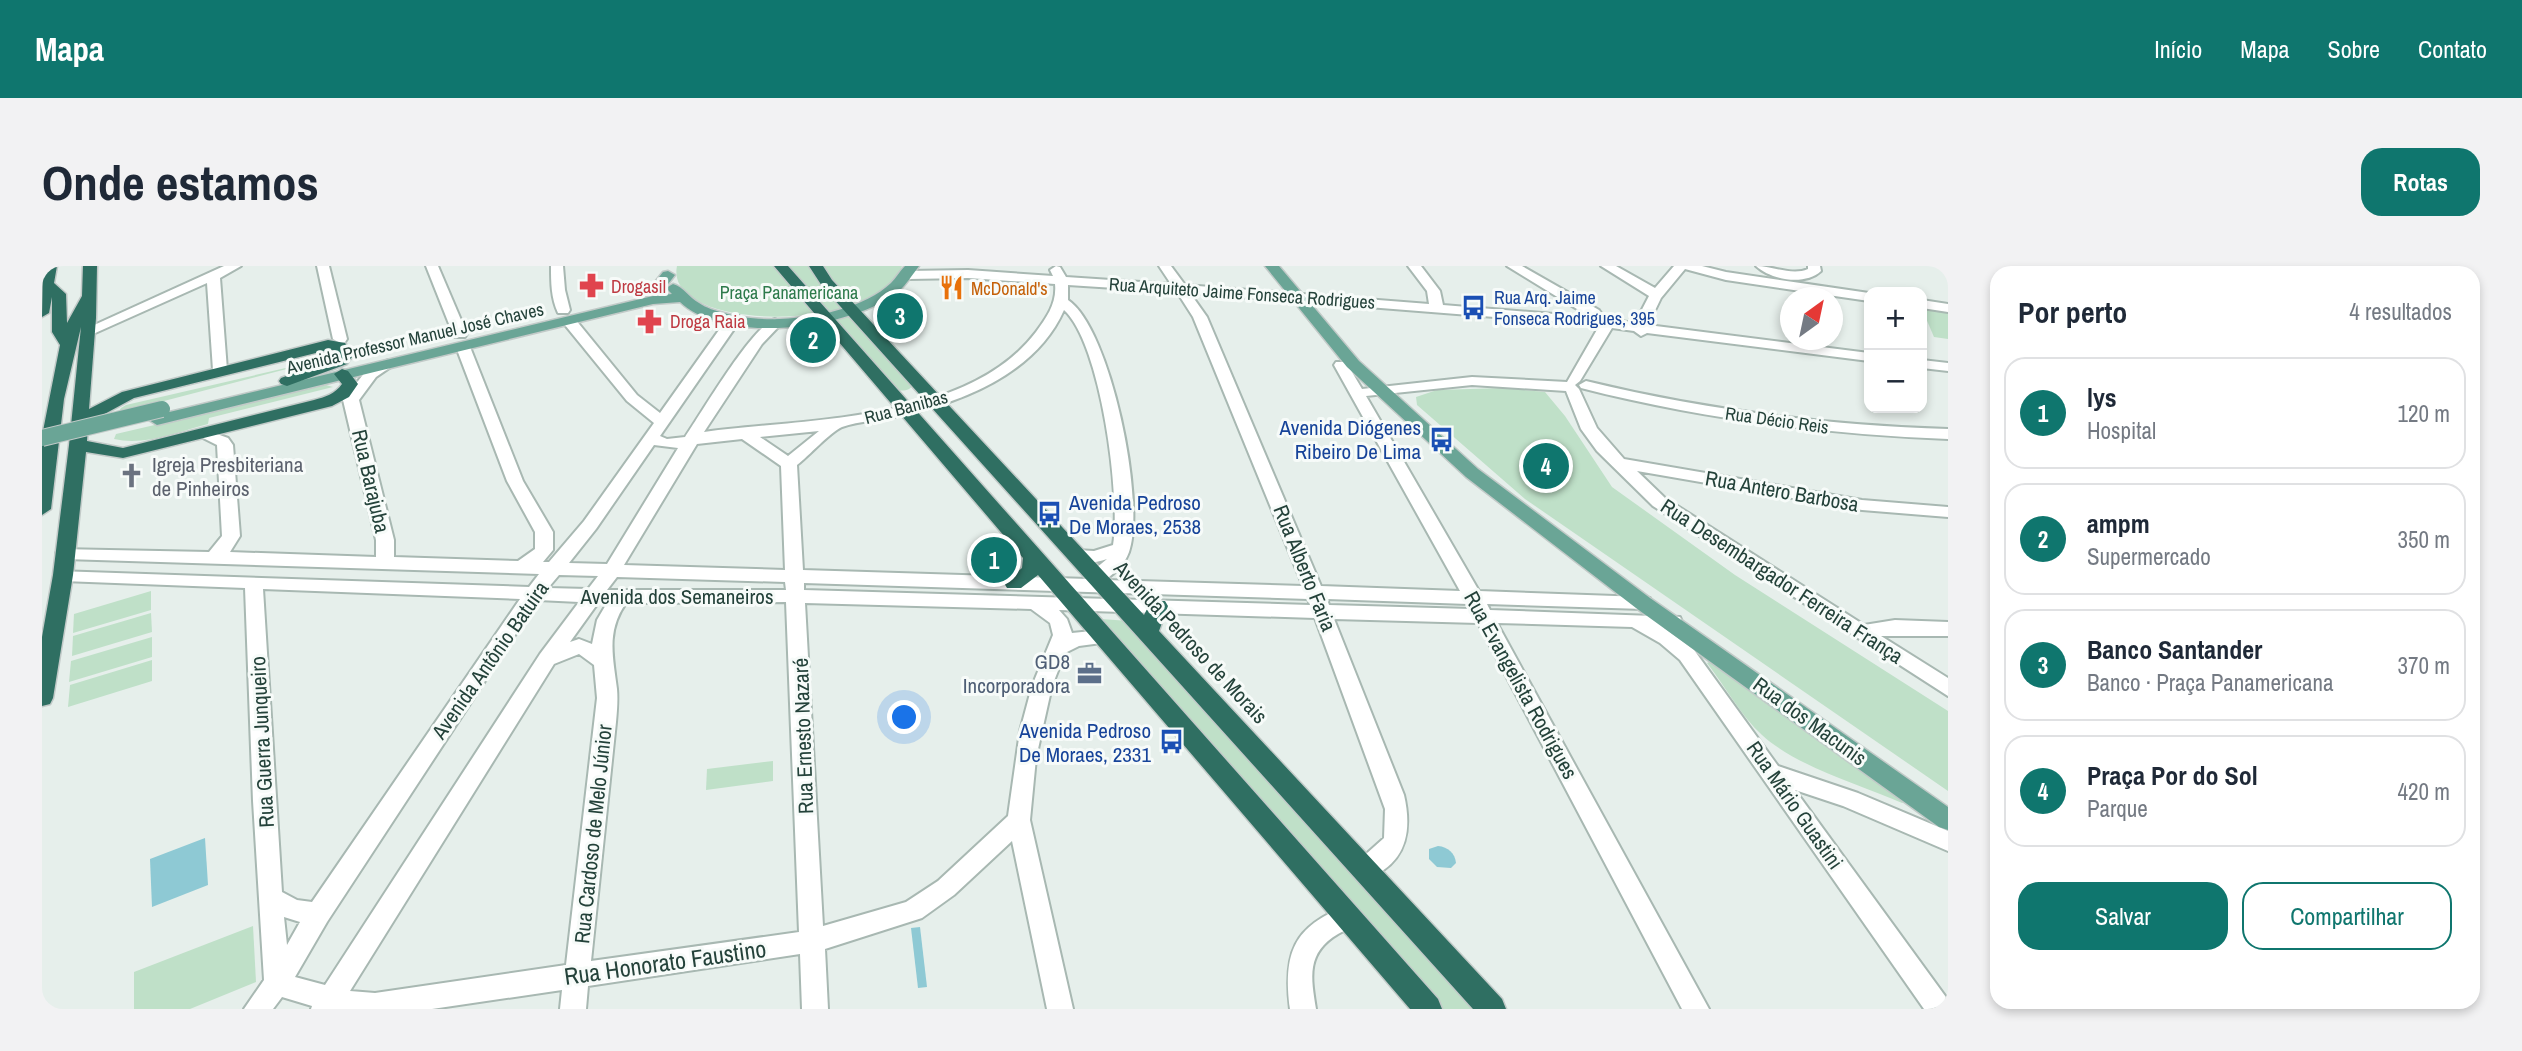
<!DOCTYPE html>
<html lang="pt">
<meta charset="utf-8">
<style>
:root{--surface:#fff;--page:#f2f2f3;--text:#1f2937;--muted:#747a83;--line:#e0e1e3;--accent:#0f766e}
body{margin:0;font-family:"Archivo Narrow",sans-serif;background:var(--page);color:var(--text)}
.controls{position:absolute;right:21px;top:21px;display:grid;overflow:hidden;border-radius:14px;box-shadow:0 4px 10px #0003}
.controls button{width:63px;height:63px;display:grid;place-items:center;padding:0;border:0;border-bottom:2px solid var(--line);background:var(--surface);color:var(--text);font:35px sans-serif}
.compass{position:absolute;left:1738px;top:21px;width:63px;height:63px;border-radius:50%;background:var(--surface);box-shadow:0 4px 10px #0003;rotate:33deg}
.you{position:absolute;left:863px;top:452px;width:24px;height:24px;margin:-18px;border:5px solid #fff;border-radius:50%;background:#1a73e8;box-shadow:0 0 0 10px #1a73e833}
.badge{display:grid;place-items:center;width:46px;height:46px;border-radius:50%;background:var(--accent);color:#fff;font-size:23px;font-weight:700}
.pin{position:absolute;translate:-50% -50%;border:4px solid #fff;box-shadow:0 2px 7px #0006}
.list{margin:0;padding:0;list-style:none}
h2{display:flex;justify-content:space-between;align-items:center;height:91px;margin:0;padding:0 28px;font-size:30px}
h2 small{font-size:23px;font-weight:400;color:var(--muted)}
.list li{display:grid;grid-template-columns:46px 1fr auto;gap:21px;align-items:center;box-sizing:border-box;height:112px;margin:0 14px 14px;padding:0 14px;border:2px solid var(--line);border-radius:21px}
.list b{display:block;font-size:26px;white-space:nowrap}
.list p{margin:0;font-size:23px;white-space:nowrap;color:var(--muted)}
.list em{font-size:23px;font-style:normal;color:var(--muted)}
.actions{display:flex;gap:14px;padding:21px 28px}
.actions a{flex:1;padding:16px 0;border:2px solid var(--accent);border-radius:21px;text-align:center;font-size:24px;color:var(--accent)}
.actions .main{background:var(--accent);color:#fff}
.map{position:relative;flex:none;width:1906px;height:743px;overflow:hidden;border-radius:21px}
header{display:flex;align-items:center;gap:42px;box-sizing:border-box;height:98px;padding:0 35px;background:var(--accent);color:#fff}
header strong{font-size:33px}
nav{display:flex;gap:38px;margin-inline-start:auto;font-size:24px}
.intro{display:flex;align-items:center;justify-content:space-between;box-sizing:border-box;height:168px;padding:0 42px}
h1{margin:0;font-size:49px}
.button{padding:18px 32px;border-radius:21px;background:var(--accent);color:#fff;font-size:24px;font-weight:700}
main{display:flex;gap:42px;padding:0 42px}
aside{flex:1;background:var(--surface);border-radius:21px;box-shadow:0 4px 10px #0003}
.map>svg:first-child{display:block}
</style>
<header>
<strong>Mapa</strong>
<nav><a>Início</a><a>Mapa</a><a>Sobre</a><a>Contato</a></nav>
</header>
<div class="intro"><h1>Onde estamos</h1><a class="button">Rotas</a></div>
<main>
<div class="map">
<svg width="1906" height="743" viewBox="0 0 1906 743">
<rect width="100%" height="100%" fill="#e6efeb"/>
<g fill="#bfe0c8">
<path d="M635 0H860C841 67 621 68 635 0Z"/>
<path d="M1880 43 1906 47V73L1892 71Z"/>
<path d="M808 49 873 116C868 126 861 125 852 124L790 55Z"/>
<path d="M287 92 76 147 79 142 84 139Z"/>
<path d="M284 119 291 121 167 152 166 158C136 166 103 180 72 173L74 168Z"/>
<path d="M1461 122 1503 126 1523 150 1570 221 1693 309 1906 445V525L1483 233 1375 139 1374 131 1395 124Z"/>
<path d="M109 325V344L31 367 32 348Z"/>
<path d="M109 347 110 366 30 390 31 370Z"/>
<path d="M1059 353 1087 355 1440 743H1395Z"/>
<path d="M110 371V391L27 416 29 395Z"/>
<path d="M110 394V415L26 441 28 419Z"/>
<path d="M1672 394 1866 534 1860 537C1817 518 1755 501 1720 469 1699 450 1683 420 1665 397Z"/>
<path d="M731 495V515L664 524 665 503Z"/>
<path d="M211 660 214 716 148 743H92V706Z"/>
</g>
<g fill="#8ec9d4">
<path d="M163 572 166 619 110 641 108 593Z"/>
<path d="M1396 580C1406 581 1413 587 1414 597L1409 602 1395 601 1387 593V583Z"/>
<path d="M878 661 885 721 876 722 869 662Z"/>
</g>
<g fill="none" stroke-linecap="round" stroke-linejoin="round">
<defs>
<g id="minor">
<path d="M182 0H199L178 12 185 104 183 107 178 108 171 104 165 17 51 68H41L39 65Z"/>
<path d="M275 0H287L305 73 303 76 298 77 291 73Z"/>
<path d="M384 0H396L425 68 423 71H413L411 68Z"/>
<path d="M509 0H521L523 24 528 44 526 47H516C509 32 509 16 509 0Z"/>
<path d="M1014 0 1018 1 1024 11 1129 18 1117 0H1129L1143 19 1387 38 1385 25 1366 0H1379L1398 25 1401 39 1548 51 1465 0H1480L1557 44 1563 53 1593 57 1607 30 1559 0H1574L1613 22 1632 0H1660L1684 6 1827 27V35L1684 14 1643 3 1619 32 1606 59 1827 87V95L1605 67 1599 70 1592 65 1570 62 1538 115 1533 119 1537 123 1555 162 1582 193 1820 234 1906 241V251L1820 244 1595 205 1623 232 1822 359 1853 354 1906 356V370H1839L1906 412V430L1611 240 1555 185 1539 163 1524 125 1430 119 1324 130 1437 325 1601 331 1608 332 1610 337 1608 342 1601 343 1445 338 1448 344 1638 351 1640 356 1638 361 1622 362 1652 384 1736 500 1816 527 1906 565V585L1801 540 1753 524 1906 734V743H1882L1638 394 1618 377 1590 361 1455 357 1667 743H1640L1436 357 1292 353 1362 529C1371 568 1363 599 1322 614L1314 611 1310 604 1314 597 1342 572 1343 543 1273 352 1017 344 1025 353 1030 367 1060 364 1067 366 1070 371 1067 376 1037 380 1023 387 1010 420 994 492 988 554 1031 743H1005L970 575 912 629 880 652 783 683 786 743H760L758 688 546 720 544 743H518L520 724 390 743H269L270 740 240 731 231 743H202L222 714 211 535 203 322 21 315 15 313 12 309 15 305 487 321 497 308 23 293 17 291 14 287 17 283 167 286 180 270 175 179 153 168 161 163 186 172 191 179 198 270 188 286 334 291V274L301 134 324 105 346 94 351 95 353 98 334 111 317 134 352 274V291L476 295 493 283V266L465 215 414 81 421 77 428 81 481 215 511 266V284L501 296H507L542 255 612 157 585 135 523 59V53H533L595 129 618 147 687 50H697L699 53 618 170 625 173 643 171C659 148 710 60 733 53L740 57 720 78 662 166C764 152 925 157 994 66 1005 51 1015 37 1013 18L926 12 866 13 860 9 866 5 926 4 1011 10 1008 4ZM1026 19 1135 26 1151 51 1261 320 1063 314C1073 307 1083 298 1087 286 1104 237 1069 63 1026 34ZM1148 27 1542 58 1556 62 1525 116 1430 111 1320 123 1304 96H1294L1292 99 1418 325 1279 320 1165 51ZM1022 44C1059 77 1079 231 1071 279L1052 285 1034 284 1025 290C1034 300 1053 297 1065 293L1048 307 1046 313 761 304 755 199C767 190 787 167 800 161 817 155 840 154 858 150 921 136 994 107 1022 44ZM777 165 746 190 718 171ZM700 173 739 200 743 304 582 299 655 178ZM612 179 636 182 565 298 527 297 554 263ZM517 309 556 310 546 323 506 322ZM575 311 743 316 744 324H565ZM762 317 1266 333 1268 339 762 324ZM221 323 478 333 270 636 255 634 240 626ZM1285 333 1426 338 1429 343 1287 339ZM496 334 537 336 498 388 283 719 253 711 285 656ZM744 336 757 666 549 695 574 456C575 445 576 434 575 423 571 391 564 365 584 337ZM556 337H565L555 354 550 378 537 373 528 376ZM763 337 989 343 1008 357 1011 369 990 420 978 465 966 550 896 615 864 636 781 660ZM537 388 552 399 555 432 524 699 333 727 308 725 512 398ZM242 651 258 656 245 679Z"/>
<path d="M1714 0C1731 0 1750 10 1766 3V0H1778L1779 5C1763 20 1729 14 1714 0Z"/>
<path d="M1880 34 1906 38V46L1880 42Z"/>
<path d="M1880 94 1906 97V105L1880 102Z"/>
<path d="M1544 115C1663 144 1783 159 1906 163V173C1781 168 1660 153 1539 122L1537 119Z"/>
<path d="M1305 640 1314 643 1317 651C1313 661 1305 663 1296 668 1264 687 1269 711 1274 743H1248C1241 688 1251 660 1305 640Z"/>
</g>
<g id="major">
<path d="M863 0H877C871 8 864 19 857 25 810 63 685 80 638 36L611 38 115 159 107 154 115 149 611 30 630 28 624 22 631 18C642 21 647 32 657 37 664 42 674 45 682 47 727 61 814 51 849 17 854 12 858 5 863 0Z"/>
<path d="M1223 0H1237L1317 95 1436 203 1608 332 1906 541V564L1897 561 1594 342 1424 211 1305 101Z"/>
<path d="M626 5 633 9 623 22 595 29 588 25 590 22 613 16 621 6Z"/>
</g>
<g id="highway">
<path d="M1 0H15L12 17 24 28 25 57 40 30 41 0H55L54 52 47 143 80 126 286 74 303 77 312 88 305 98 245 120 239 118 237 115 239 112 293 92 296 88 293 84H286L92 132 46 157 45 175 81 182 272 134C283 131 293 128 300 118L292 108 300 103 306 105 316 118 307 131 290 140 81 192 44 186 31 309 11 432 8 438 0 440V371L11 309 27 179 39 61 22 133 9 243 0 249V170L18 79 10 66V31L7 47 0 51Z"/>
<path d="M732 0H746L1396 733 1400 743H1368L996 309 979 322H965L962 317 980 302 981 292Z"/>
<path d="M767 0H781L790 14 1102 349 1109 335H1123L1126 340 1117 365 1460 733 1464 743H1431L780 20Z"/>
</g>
</defs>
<use href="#minor" stroke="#a8b8b2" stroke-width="4"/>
<use href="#major" stroke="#c2cac8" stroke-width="3"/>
<use href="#highway" stroke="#c2cac8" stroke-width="3"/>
<use href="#minor" fill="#fff" fill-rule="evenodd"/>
<use href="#major" fill="#6aa596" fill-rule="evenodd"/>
<use href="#highway" fill="#2f6f62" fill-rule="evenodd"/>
<defs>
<path id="major-bridge" d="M0 172 120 143"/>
</defs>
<use href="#major-bridge" stroke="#c2cac8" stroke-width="18" stroke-linecap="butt"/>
<use href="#major-bridge" stroke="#6aa596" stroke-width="16"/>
</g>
<defs>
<symbol id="pharmacy-bare" viewBox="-9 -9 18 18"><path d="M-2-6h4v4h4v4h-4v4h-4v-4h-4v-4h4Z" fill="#e0444e" stroke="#f7fbf9" stroke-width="2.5" paint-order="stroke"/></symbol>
<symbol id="restaurant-bare" viewBox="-9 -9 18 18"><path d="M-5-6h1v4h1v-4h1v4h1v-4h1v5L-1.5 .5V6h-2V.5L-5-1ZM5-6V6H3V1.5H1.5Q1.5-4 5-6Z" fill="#e8710a" stroke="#f7fbf9" stroke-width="2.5" paint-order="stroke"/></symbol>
<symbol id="bus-bare" viewBox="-9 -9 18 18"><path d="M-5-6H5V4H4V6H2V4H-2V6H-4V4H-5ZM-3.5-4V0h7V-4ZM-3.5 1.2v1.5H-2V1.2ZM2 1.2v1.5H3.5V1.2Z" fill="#1a4fb4" stroke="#f7fbf9" stroke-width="2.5" paint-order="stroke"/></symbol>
<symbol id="church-bare" viewBox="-9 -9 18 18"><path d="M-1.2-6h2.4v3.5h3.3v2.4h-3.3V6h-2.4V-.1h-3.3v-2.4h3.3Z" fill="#6b7280" stroke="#f7fbf9" stroke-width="2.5" paint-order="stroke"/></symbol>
<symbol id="office-bare" viewBox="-9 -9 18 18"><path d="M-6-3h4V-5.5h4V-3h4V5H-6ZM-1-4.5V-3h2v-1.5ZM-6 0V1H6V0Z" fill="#5c6f8a" stroke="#f7fbf9" stroke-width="2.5" paint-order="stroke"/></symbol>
</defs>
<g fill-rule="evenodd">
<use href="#pharmacy-bare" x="532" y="2" width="35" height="35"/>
<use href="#restaurant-bare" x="892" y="4" width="35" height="35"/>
<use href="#bus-bare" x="1414" y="24" width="35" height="35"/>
<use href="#pharmacy-bare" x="590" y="38" width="35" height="35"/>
<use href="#bus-bare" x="1382" y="156" width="35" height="35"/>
<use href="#church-bare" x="72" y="192" width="35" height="35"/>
<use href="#bus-bare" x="990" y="230" width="35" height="35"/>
<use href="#office-bare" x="1030" y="390" width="35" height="35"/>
<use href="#bus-bare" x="1112" y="458" width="35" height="35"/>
</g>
<g text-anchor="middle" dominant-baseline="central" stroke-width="6" stroke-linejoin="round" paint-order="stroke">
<g font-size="18" fill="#be3a42" stroke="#f7fbf9" text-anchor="start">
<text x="569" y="20">Drogasil</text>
<text x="628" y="55">Droga Raia</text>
</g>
<g font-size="18" fill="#c56008" stroke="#f7fbf9" text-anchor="start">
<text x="929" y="22">McDonald's</text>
</g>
<g font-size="18" fill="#2d7a4b" stroke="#f7fbf9">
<text x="747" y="26">Praça Panamericana</text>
</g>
<g font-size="18" fill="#24423a" stroke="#f7fbf9">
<text transform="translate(1200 27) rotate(4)">Rua Arquiteto Jaime Fonseca Rodrigues</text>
<text transform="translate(373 72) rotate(-13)">Avenida Professor Manuel José Chaves</text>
<text transform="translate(864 141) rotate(-15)">Rua Banibas</text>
<text transform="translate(1735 154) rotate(8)">Rua Décio Reis</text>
</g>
<g font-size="18" fill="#164399" stroke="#f7fbf9" text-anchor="start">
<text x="1452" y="31">Rua Arq. Jaime<tspan x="1452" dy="21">Fonseca Rodrigues, 395</tspan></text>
</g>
<g font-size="21" fill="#164399" stroke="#f7fbf9" text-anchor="end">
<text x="1379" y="161">Avenida Diógenes<tspan x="1379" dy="24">Ribeiro De Lima</tspan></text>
<text x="1027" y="236" text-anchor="start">Avenida Pedroso<tspan x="1027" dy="24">De Moraes, 2538</tspan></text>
<text x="1109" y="464">Avenida Pedroso<tspan x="1109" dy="24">De Moraes, 2331</tspan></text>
</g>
<g font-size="21" fill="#5b616d" stroke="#f7fbf9" text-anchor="start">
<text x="110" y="198">Igreja Presbiteriana<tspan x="110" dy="24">de Pinheiros</tspan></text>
</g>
<g font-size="21" fill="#24423a" stroke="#f7fbf9">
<text transform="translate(329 215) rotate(77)">Rua Barajuba</text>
<text transform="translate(1740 225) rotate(10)">Rua Antero Barbosa</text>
<text transform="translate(1263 302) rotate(68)">Rua Alberto Faria</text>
<text transform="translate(1740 315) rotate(33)">Rua Desembargador Ferreira França</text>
<text x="635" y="330">Avenida dos Semaneiros</text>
<text transform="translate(1149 376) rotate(47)">Avenida Pedroso de Morais</text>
<text transform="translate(448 394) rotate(-55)">Avenida Antônio Batuira</text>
<text transform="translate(1479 419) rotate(61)">Rua Evangelista Rodrigues</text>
<text transform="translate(1768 455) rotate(36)">Rua dos Macunis</text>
<text transform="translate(761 470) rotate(-92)">Rua Ernesto Nazaré</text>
<text transform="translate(220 476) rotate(-93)">Rua Guerra Junqueiro</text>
<text transform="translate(1753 539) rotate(55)">Rua Mário Guastini</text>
<text transform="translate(551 568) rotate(-84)">Rua Cardoso de Melo Júnior</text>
</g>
<g font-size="21" fill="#4e5e75" stroke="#f7fbf9" text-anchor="end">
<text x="1028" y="395">GD8<tspan x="1028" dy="24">Incorporadora</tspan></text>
</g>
<g font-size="24" fill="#24423a" stroke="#f7fbf9">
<text transform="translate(623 696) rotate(-8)">Rua Honorato Faustino</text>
</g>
</g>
</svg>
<div class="controls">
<button>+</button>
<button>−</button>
</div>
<svg class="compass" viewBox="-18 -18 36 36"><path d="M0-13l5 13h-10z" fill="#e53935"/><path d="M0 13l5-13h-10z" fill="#747a83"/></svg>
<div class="you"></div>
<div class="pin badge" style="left:952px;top:294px">1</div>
<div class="pin badge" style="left:771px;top:74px">2</div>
<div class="pin badge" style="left:858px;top:50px">3</div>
<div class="pin badge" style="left:1504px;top:200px">4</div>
</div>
<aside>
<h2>Por perto<small>4 resultados</small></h2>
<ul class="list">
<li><span class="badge">1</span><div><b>lys</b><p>Hospital</p></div><em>120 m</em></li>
<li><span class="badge">2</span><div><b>ampm</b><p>Supermercado</p></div><em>350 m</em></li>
<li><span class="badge">3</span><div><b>Banco Santander</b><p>Banco · Praça Panamericana</p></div><em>370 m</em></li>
<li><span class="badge">4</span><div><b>Praça Por do Sol</b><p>Parque</p></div><em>420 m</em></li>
</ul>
<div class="actions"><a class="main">Salvar</a><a>Compartilhar</a></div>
</aside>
</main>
